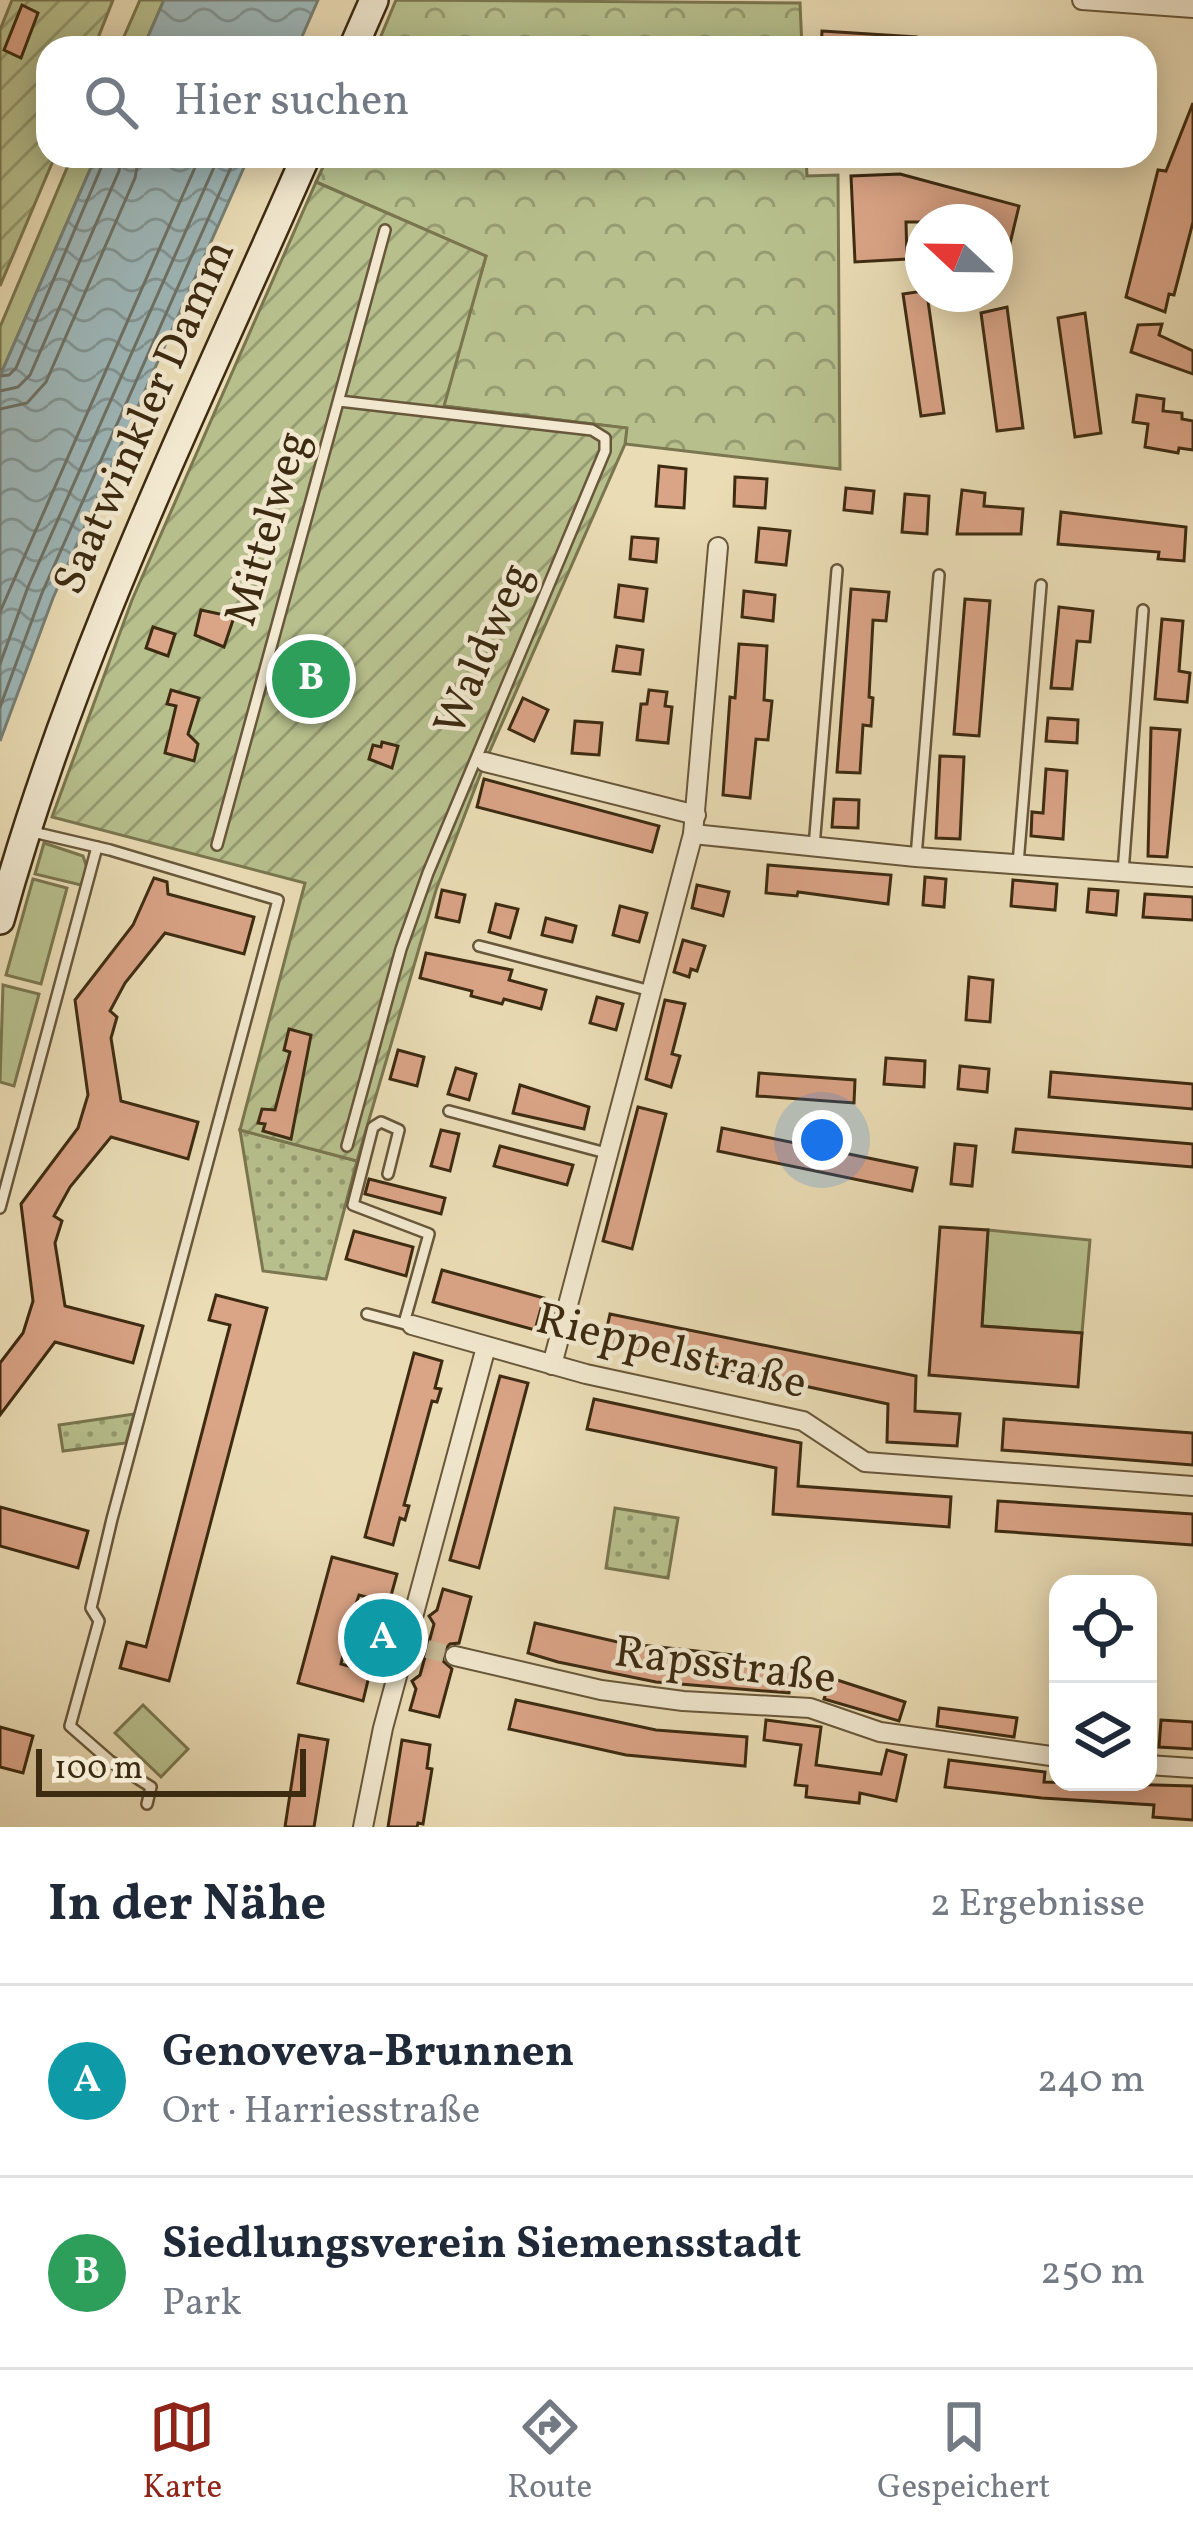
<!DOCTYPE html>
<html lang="de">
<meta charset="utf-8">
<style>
:root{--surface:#fff;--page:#f6f6f7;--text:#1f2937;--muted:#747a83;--line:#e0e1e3;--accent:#8f2418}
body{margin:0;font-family:Vollkorn,serif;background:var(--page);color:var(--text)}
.controls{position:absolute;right:36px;bottom:36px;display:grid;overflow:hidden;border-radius:24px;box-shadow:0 6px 30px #0003}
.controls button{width:108px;height:108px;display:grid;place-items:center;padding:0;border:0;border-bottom:3px solid var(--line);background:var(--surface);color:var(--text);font:60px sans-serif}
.compass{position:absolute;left:905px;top:204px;width:108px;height:108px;border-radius:50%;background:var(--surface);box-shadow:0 6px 30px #0003;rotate:292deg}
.scale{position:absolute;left:36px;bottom:30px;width:270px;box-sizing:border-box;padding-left:12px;border:6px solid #3d2b11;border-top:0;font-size:33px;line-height:42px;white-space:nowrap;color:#3d2b11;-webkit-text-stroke:9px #f1e8cf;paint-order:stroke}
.you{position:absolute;left:822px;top:1140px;width:42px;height:42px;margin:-30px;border:9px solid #fff;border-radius:50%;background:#1a73e8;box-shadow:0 0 0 18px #1a73e833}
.badge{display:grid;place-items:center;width:78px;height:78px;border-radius:50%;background:var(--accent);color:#fff;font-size:39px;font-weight:700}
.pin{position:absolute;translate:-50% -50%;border:6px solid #fff;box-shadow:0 3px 12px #0006}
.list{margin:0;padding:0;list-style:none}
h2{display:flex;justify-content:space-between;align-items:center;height:156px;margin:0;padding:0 48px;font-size:51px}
h2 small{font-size:39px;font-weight:400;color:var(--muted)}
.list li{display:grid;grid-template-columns:78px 1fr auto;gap:36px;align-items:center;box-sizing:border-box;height:192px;padding:0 48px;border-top:3px solid var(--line)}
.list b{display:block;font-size:45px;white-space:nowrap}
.list p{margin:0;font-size:39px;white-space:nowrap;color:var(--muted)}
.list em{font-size:39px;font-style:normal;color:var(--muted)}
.icon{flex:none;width:66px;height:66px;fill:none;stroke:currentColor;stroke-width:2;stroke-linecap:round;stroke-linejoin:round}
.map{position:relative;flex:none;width:1193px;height:1827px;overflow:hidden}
.search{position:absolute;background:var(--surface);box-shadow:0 6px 30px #0003;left:36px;right:36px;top:36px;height:132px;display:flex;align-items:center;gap:30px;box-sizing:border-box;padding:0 42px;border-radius:36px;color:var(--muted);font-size:45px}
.sheet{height:540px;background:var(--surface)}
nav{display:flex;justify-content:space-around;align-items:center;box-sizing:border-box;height:168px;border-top:3px solid var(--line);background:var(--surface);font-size:33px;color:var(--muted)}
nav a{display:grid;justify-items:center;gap:6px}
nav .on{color:var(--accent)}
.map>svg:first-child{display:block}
</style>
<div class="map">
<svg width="1193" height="1827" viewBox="0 0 1193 1827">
<defs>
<pattern id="forest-crowns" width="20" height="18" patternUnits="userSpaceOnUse" patternTransform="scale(3)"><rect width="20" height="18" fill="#b7c08d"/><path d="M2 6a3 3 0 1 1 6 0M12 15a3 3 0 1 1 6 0" fill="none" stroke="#969c72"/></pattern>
<pattern id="park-dots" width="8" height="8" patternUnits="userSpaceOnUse" patternTransform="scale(3)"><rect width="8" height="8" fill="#b7c08d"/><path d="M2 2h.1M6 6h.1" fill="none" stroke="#969c72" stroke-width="1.8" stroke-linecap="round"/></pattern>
<pattern id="garden-furrows" width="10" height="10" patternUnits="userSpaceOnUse" patternTransform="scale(3)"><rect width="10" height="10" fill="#b7c08d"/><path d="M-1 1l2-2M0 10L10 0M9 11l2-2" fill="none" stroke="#969c72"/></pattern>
<pattern id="water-waves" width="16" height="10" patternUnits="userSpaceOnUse" patternTransform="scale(3)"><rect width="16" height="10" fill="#9eb8ba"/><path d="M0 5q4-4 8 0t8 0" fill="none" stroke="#829696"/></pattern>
</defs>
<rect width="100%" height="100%" fill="#eadcb5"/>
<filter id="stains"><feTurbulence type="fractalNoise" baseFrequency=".00167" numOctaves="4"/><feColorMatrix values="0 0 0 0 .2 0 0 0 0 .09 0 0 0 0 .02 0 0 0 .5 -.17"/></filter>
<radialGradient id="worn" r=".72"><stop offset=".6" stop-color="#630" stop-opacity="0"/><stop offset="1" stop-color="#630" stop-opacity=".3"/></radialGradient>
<g fill="#b7c08d" stroke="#7a764f" stroke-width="3">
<path d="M140 0H164L143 48H119Z"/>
<path d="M72 156H96L0 376V327Z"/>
<path d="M44 843 83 856 87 868 81 885 35 874Z"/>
<path d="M33 879 67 888 41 984 6 975Z"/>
<path d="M3 985 39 994 14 1086 0 1082Z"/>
<path d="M988 1230 1090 1240 1082 1333 982 1326Z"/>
<path d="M143 1705 188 1749 161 1777 115 1733Z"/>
</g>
<g fill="url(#forest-crowns)" stroke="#7a764f" stroke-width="3">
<path d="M396 0 800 3 802 48H376Z"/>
<path d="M328 156H806L807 176 838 175 840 469 625 444 626 428 443 406 486 256 316 182Z"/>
</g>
<g fill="url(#park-dots)" stroke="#7a764f" stroke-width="3">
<path d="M240 1130 357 1161 326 1279 263 1271Z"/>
<path d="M134 1414 126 1443 63 1451 59 1425Z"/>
<path d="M615 1508 678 1518 668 1578 606 1568Z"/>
</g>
<g fill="url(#garden-furrows)" stroke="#7a764f" stroke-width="3">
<path d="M12 0H113L94 48H48V156H55L0 286V30Z"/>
<path d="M316 182 486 256 444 406 627 428 625 444 485 762 436 890 357 1161 240 1130 305 883 52 817 132 600Z"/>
</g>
<g fill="url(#water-waves)" stroke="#778076" stroke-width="3">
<path d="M164 0H318L297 48H143Z"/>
<path d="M96 156H249L53 598 0 741V376Z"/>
</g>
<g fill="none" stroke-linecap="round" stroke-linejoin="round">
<g stroke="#6e7266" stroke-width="3">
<path d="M0 376 9 375 16 368 106 156"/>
<path d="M0 391 18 387 30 375 119 171 121 156"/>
<path d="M0 409 27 403 46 382 135 178 139 156"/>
<path d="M0 612 200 156"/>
<path d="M0 664 28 587 219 156"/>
<path d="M0 707 42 593 236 156"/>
</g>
</g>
<g fill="#daa487" stroke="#3d2b11" stroke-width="3">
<path d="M22 5 38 13 21 58 4 50Z"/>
<path d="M822 31 916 37 915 48H821Z"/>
<path d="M1193 103V222L1174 295 1169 294 1165 312 1126 297 1158 170 1166 171Z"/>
<path d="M900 174 1019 206 1001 281 995 280V222H906L907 259 855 262 851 176Z"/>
<path d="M923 291 927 294 944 413 921 416 903 294Z"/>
<path d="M1007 307 1023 428 997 431 981 313Z"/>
<path d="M1085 313 1101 433 1075 437 1058 318Z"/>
<path d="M1162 324 1159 335 1193 351V374L1131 352 1138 325Z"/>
<path d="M1137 395 1164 399 1163 411 1182 413V419L1193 421V450L1179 448 1178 453 1145 447 1148 424 1133 422Z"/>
<path d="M659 466 686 469 684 508 656 506Z"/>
<path d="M735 477 767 479 765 508 734 506Z"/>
<path d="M846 488 874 491 872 513 844 510Z"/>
<path d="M962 490 985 493 984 506 1023 509 1021 534H957Z"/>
<path d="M905 494 929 496 927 534 902 532Z"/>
<path d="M1061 512 1186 527 1184 561 1158 559 1159 552 1058 544Z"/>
<path d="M759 528 790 531 786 565 756 562Z"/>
<path d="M632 537 658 539 656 562 630 559Z"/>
<path d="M619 585 647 589 643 621 615 617Z"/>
<path d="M851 589 889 592 886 621 873 620 869 697 873 698 871 726 863 725 860 773 837 772Z"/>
<path d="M744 591 775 595 773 621 742 617Z"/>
<path d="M965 599 990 601 979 736 954 734Z"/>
<path d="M1059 607 1093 611 1090 642 1077 641 1072 689 1051 688Z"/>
<path d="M201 610 234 617 224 647 195 635Z"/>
<path d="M1162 619 1183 621 1179 671 1190 673 1187 702 1155 699Z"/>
<path d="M153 627 175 634 168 656 146 648Z"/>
<path d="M739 644 767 646 764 700 772 701 768 740 756 739 750 798 723 795 730 697 735 698Z"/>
<path d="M617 646 643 650 640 674 613 671Z"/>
<path d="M171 690 199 698 188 734 198 744 194 761 165 753 176 706 167 704Z"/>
<path d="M649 690 667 692 665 706 672 707 668 743 637 740 641 704H647Z"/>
<path d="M523 698 548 710 534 741 509 729Z"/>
<path d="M1048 718 1078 720 1077 743 1046 741Z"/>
<path d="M575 721 602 723 599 755 572 753Z"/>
<path d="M1151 728 1180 730 1167 857 1148 856Z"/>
<path d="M382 742 398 746 392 768 369 759 373 745 381 747Z"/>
<path d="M940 756 964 757 960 839 936 838Z"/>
<path d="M1046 769 1067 771 1063 839 1031 836 1032 812 1043 813Z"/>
<path d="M484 779 659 826 652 852 477 807Z"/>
<path d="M834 799 859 800 858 828 832 827Z"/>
<path d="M768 865 891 875 888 904 798 892 797 896 766 893Z"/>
<path d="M925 877 946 879 944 907 923 905Z"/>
<path d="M154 878 167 882 168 894 254 917 244 954 165 933 125 983 110 1011 117 1017 111 1038 121 1101 198 1122 188 1159 111 1137 70 1187 54 1216 62 1221 55 1243 65 1306 143 1326 133 1363 55 1342 0 1415V1363L23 1333 33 1301 21 1204 78 1128 88 1095 75 1000 133 925Z"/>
<path d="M1013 880 1057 884 1055 910 1011 906Z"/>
<path d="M697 885 729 892 723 916 692 908Z"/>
<path d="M1089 889 1118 891 1116 915 1087 912Z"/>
<path d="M442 890 465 895 459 922 436 917Z"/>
<path d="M1145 894 1193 897V920L1143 917Z"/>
<path d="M496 904 518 909 510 938 489 932Z"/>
<path d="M620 906 647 913 639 942 613 935Z"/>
<path d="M546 918 576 926 572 942 542 935Z"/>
<path d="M683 940 705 946 697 971 691 969 689 977 674 972Z"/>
<path d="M426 953 512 970 509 980 546 990 541 1009 504 999 502 1004 471 996 472 991 420 978Z"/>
<path d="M969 977 993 980 990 1022 966 1020Z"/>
<path d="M597 997 623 1004 616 1030 590 1023Z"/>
<path d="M665 1000 685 1004 672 1054 680 1056 671 1087 646 1079Z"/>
<path d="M289 1029 311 1035 291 1139 263 1131 265 1124 258 1123 262 1109 275 1110 290 1052 284 1050Z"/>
<path d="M398 1050 424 1057 417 1086 390 1079Z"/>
<path d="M886 1058 925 1061 924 1087 884 1084Z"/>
<path d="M960 1066 989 1069 987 1092 958 1089Z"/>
<path d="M456 1068 476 1074 469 1100 448 1094Z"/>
<path d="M1051 1072 1193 1084V1109L1049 1097Z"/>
<path d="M759 1073 855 1080 854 1103 757 1096Z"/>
<path d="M520 1085 589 1107 584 1129 513 1113Z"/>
<path d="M638 1107 666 1114 632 1249 603 1241Z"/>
<path d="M722 1128 917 1168 912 1191 718 1151Z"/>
<path d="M1016 1129 1193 1144V1167L1013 1152Z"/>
<path d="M441 1130 459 1134 450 1171 431 1166Z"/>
<path d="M955 1144 976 1146 972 1186 951 1184Z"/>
<path d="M500 1146 573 1165 567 1185 494 1166Z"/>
<path d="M369 1179 445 1198 441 1214 365 1194Z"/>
<path d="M940 1227 988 1230 982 1326 1082 1333 1078 1387 929 1375Z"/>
<path d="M354 1231 413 1247 406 1276 346 1259Z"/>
<path d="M442 1270 544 1298 535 1330 433 1302Z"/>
<path d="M216 1295 267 1308 169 1681 120 1668 127 1642 146 1647 230 1325 209 1320Z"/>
<path d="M610 1314 916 1376 915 1411 960 1414 957 1446 887 1442 888 1404 614 1345 601 1355Z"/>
<path d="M414 1353 442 1361 435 1388 441 1389 437 1402 432 1401 404 1505 409 1506 405 1520 400 1518 393 1545 365 1537Z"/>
<path d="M500 1376 528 1383 479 1568 450 1560Z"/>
<path d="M594 1399 801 1443 798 1486 951 1497 949 1527 773 1514 776 1468 587 1429Z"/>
<path d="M1004 1419 1193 1433V1465L1002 1450Z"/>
<path d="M998 1501 1193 1514V1545L996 1531Z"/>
<path d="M0 1507 88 1531 78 1568 0 1546Z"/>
<path d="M332 1557 397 1574 389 1603 359 1595 353 1613 341 1664 370 1672 363 1701 298 1683Z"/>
<path d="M443 1589 471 1597 459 1643 450 1644 442 1652 443 1661 452 1669 439 1717 410 1710 416 1689 412 1681 420 1675 434 1624 429 1616 437 1610Z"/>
<path d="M535 1623 622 1643 744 1656V1664L791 1667 789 1693 656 1682 558 1662 528 1653Z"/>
<path d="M831 1678 905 1702 899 1721 824 1699Z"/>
<path d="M516 1700 656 1730 747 1737 745 1766 626 1755 509 1729Z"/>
<path d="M939 1708 1017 1718 1014 1737 937 1726Z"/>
<path d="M766 1720 821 1727 816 1765 881 1774 887 1750 906 1755 896 1801 860 1793 859 1803 806 1797 807 1786 795 1785 801 1745 764 1740Z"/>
<path d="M1161 1720 1193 1722V1749L1159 1747Z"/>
<path d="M0 1727 33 1736 23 1773 0 1767Z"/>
<path d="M299 1735 328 1740 314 1827H285Z"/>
<path d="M402 1740 430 1745 427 1768 432 1769 423 1824 418 1823 417 1827H388Z"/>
<path d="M949 1760 1045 1772 1044 1782 1193 1786V1820L1153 1817 1154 1805 1042 1798 945 1787Z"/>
</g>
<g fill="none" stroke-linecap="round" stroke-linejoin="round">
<path stroke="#c7b994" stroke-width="18" stroke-dasharray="18 9" stroke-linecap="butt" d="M427 1649 455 1656"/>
<defs>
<g id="service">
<path d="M339 401 592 430 605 438V451L428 873 401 949 347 1146"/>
<path d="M33 832 110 850 278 900 112 1519 91 1608 99 1621 70 1726 110 1761 151 1787 147 1804"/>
<path d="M217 845 385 230"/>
<path d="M814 847 837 570"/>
<path d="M916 857 939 575"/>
<path d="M1018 864 1041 585"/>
<path d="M1123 872 1143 610"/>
<path d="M479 946 651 991"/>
<path d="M449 1111 606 1153"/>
<path d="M388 1174 399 1130 381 1122 373 1127 353 1205 429 1234 404 1323"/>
<path d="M0 1208 97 847"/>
<path d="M367 1314 405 1324"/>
</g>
<g id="minor">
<path d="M1082 0 1193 8"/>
<path d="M485 762 696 815"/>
<path d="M693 834 916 857 1193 877"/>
<path d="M412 1325 586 1374 803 1421 865 1462 1193 1486"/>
<path d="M552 1365 693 834 718 547"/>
<path d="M455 1656 601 1690 683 1701 810 1708 880 1732 1058 1757"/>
<path d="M1148 1765 1193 1768"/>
<path d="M363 1827 383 1728 486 1347"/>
</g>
<g id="secondary">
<path d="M353 48 374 0"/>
<path d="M0 920C73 655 196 407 306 156"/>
</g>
</defs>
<use href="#service" stroke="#68573a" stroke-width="14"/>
<use href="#minor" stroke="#68573a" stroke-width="22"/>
<use href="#secondary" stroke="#3d2b11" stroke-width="32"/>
<use href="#service" stroke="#f1e8cf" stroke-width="9"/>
<use href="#minor" stroke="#f1e8cf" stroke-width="18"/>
<use href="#secondary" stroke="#f1e8cf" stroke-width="27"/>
</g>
<g text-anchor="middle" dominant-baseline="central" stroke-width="9" stroke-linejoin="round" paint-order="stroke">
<g font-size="45" fill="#3d2b11" stroke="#f1e8cf">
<text transform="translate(146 418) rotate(-66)">Saatwinkler Damm</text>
<text transform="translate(269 529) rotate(-74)">Mittelweg</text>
<text transform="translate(485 650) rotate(-67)">Waldweg</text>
<text transform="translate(671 1353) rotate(14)">Rieppelstraße</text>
<text transform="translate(725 1667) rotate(7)">Rapsstraße</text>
</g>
</g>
<rect width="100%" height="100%" filter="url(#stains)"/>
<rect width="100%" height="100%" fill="url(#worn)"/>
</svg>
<div class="controls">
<button><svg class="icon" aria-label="locate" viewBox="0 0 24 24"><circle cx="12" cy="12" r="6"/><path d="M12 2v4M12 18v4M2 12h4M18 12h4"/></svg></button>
<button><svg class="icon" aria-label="layers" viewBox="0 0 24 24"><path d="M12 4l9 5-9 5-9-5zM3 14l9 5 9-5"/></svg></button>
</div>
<svg class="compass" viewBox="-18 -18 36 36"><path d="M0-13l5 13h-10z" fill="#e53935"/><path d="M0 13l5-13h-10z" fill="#747a83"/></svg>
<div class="scale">100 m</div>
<div class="you"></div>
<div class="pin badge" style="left:383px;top:1638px;background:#0f9aa8">A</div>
<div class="pin badge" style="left:311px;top:679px;background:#2e9e5b">B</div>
<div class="search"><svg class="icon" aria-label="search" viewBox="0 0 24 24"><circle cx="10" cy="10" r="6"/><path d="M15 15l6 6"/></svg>Hier suchen</div>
</div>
<section class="sheet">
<h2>In der Nähe<small>2 Ergebnisse</small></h2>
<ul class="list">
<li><span class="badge" style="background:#0f9aa8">A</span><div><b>Genoveva-Brunnen</b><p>Ort · Harriesstraße</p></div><em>240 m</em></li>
<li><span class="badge" style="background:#2e9e5b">B</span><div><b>Siedlungsverein Siemensstadt</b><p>Park</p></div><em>250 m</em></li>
</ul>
</section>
<nav>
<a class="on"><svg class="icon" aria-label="map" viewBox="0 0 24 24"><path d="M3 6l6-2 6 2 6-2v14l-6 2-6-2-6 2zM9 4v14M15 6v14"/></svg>Karte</a>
<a><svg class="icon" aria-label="directions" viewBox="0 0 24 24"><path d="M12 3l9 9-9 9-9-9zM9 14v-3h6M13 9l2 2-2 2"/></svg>Route</a>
<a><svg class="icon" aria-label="saved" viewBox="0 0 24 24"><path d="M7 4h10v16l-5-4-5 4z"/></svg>Gespeichert</a>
</nav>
